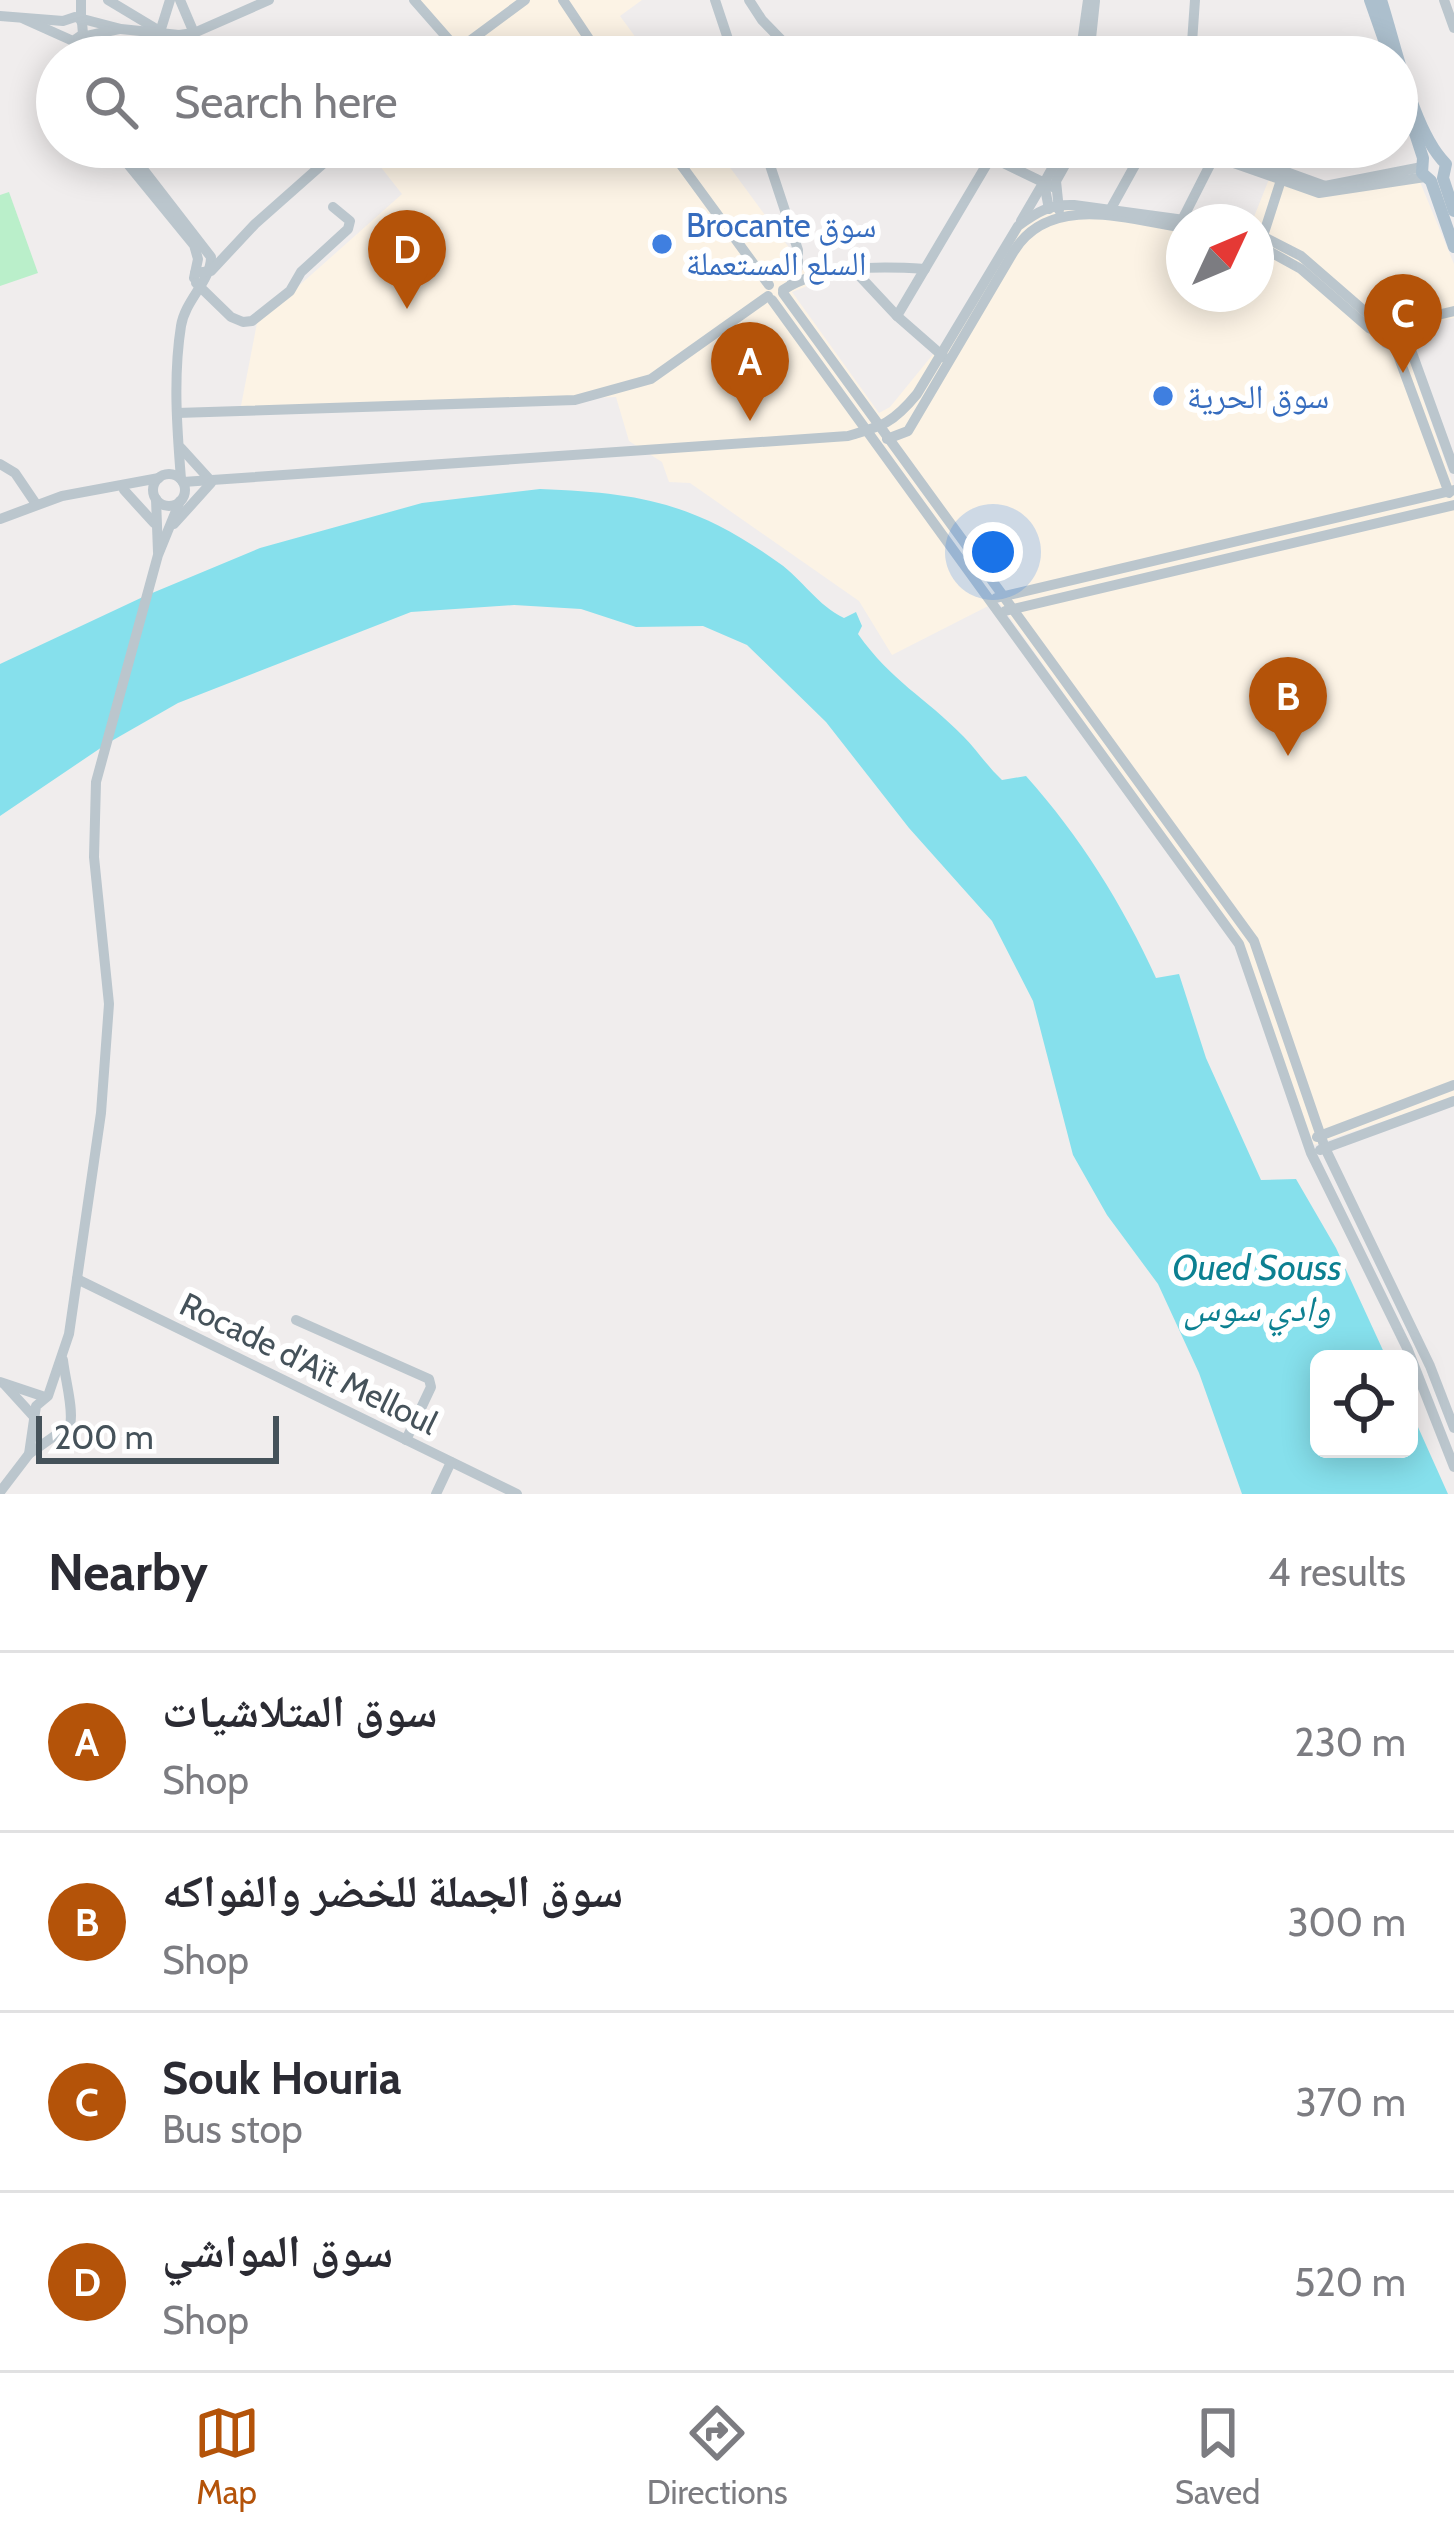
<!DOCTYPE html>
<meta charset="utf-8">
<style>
:root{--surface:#fff;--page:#f2f2f3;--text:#2b2b33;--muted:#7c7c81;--line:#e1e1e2;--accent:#b45309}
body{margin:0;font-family:Cabin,"Noto Naskh Arabic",sans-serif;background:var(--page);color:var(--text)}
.controls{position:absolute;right:36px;bottom:36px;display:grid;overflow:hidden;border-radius:18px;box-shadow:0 6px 30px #0003}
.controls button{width:108px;height:108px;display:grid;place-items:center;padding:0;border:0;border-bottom:3px solid var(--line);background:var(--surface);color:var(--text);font:60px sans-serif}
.compass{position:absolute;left:1166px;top:204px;width:108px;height:108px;border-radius:50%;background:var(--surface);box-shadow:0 6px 30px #0003;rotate:46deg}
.scale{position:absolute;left:36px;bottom:30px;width:243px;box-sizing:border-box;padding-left:12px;border:6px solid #45525a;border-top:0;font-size:33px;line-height:42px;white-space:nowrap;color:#45525a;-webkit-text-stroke:9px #fff;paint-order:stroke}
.you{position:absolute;left:993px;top:552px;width:42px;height:42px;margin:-30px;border:9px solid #fff;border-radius:50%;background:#1a73e8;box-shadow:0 0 0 18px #1a73e833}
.badge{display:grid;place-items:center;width:78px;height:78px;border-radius:50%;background:var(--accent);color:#fff;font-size:39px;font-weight:700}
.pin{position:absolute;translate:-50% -99px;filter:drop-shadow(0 3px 6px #0008)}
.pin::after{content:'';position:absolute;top:63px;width:42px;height:36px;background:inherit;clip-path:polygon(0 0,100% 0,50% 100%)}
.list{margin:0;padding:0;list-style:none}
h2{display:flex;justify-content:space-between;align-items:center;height:156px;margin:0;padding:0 48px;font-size:51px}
h2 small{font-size:39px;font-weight:400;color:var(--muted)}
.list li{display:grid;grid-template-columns:78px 1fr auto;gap:36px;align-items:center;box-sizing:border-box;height:180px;padding:0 48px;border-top:3px solid var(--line)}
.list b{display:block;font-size:45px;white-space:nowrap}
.list p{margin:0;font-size:39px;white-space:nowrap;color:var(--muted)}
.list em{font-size:39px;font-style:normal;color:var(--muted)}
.icon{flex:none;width:66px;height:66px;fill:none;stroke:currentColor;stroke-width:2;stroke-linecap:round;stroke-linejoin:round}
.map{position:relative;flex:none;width:1454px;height:1494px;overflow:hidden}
.search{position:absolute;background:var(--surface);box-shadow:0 6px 30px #0003;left:36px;right:36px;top:36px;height:132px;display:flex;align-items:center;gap:30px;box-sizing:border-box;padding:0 42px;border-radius:66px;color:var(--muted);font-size:45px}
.sheet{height:876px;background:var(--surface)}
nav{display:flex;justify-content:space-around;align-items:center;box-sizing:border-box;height:168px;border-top:3px solid var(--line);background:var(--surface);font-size:33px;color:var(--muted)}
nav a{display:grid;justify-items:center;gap:6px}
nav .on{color:var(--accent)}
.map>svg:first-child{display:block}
</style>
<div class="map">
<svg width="1454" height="1494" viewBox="0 0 1454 1494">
<rect width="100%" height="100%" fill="#f0eded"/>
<g fill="#fcf3e5">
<path d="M411 0H642L620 16 650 57H449L454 53Z"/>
<path d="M365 147H715L815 283 792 292 879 413 890 407 957 325 1019 229 1050 206 1184 223V294H1256V222H1252L1271 174 1322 192 1420 182 1454 264V318L1387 332 1407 353 1454 487V1097L1314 1145 1241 942 998 601 892 655 859 601 690 483 669 482 662 462 629 441 616 397 240 411 257 323 402 194Z"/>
</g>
<path fill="#baefca" d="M9 192 38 273 0 286V195Z"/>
<path fill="#86e0ec" d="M540 489C642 493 695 503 779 563 802 579 818 606 844 618L856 612 862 626 858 634C892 682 925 697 963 736 977 750 987 766 1002 780L1026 776C1079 835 1123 905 1156 978L1179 974 1206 1058 1261 1180 1296 1179 1336 1248 1387 1359H1319V1449H1409V1407L1448 1494H1242L1199 1373 1158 1284 1107 1215 1073 1155 1033 1001 992 921 909 828 826 722 747 645 703 626 636 627 581 609 514 605 411 612 178 703 108 743 0 816V664L145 596 260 548 422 503Z"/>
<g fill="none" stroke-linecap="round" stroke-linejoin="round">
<g stroke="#bbc6cd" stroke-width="10">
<path d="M81 0V21"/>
<path d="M108 0 158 30"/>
<path d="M180 0 194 33"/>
<path d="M414 0 457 49"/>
<path d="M563 0 601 57"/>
<path d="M715 0 734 57"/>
<path d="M749 0 762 20 798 57"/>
<path d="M1444 0 1454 28"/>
<path d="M0 16 63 21 75 17 121 29 179 35 194 33 269 0"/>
<path d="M24 19 73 41 83 34 82 22"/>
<path d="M160 32 170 0"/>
<path d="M82 37 119 29"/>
<path d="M145 57 151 52 159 53 179 35"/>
<path d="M448 57 525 0"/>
<path d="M1006 57 1015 50 1025 57"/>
<path d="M1080 57 1088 0"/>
<path d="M1089 57 1095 1"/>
<path d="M1191 57 1195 0"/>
<path d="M114 147 194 245 198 259 194 278"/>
<path d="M126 147 211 257C211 281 185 300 181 326 173 376 177 429 181 479"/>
<path d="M668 147 769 285"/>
<path d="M764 147 798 250V267L791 285"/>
<path d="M948 147 979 160 991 157"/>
<path d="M984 147 991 157 1055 188"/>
<path d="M1188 147 1319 193 1425 177"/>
<path d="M1217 147 1325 186 1422 167"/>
<path d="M1049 209 1044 183 1064 147"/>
<path d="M1059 210 1056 181 1075 147"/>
<path d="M1109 212 1145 147"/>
<path d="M1021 221 1042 185"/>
<path d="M1180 224 1214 157"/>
<path d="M1256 233 1301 256 1369 315 1403 328 1454 469"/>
<path d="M1263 236 1281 180"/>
<path d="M1256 244 1301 269 1369 328 1383 335 1386 343 1395 347 1449 493"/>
<path d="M854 270 897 316"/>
<path d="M195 273 211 271 255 224 342 147"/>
<path d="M196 283 231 317 243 322 252 321 290 291 301 272 348 229 350 221 333 207"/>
<path d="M783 290C821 265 881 266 925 269"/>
<path d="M783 293 1254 941 1325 1148 1430 1366 1454 1428"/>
<path d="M772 300 1239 944 1311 1153 1408 1350 1454 1467"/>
<path d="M1403 328 1416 320 1454 311"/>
<path d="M945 358 897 316 997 147"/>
<path d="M177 413 575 400 651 379 768 296"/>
<path d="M887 439 908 431 1014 251C1050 193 1128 219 1184 228"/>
<path d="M181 448 211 481"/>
<path d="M0 464 15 473 36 504"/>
<circle cx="169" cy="490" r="16"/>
<path d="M183 482 848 436C883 426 893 423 917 394L1018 226C1037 212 1050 204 1074 205L1199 222"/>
<path d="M124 490 154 523"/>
<path d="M156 499 158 552"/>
<path d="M0 519 62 496 159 478"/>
<path d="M174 524 211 483"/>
<path d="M996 598 1454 490"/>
<path d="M1005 611 1454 505"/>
<path d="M1317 1137 1454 1085"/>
<path d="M1320 1150 1454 1101"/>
<path d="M77 1279 517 1494"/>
<path d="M296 1320 429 1379 431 1387 406 1440"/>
<path d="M0 1382 45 1397"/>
<path d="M5 1385 35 1418"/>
<path d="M29 1454 36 1406 48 1396 69 1334 101 1113 109 1004 94 857 96 782 158 555 180 501"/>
<path d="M0 1492 29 1454 70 1425C74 1410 65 1379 63 1360"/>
<path d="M436 1494 451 1462"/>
</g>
<g stroke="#acbfcd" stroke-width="12">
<path d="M1370 0 1390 57"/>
<path d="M1381 0C1396 46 1413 132 1446 164L1443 178 1454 211"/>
<path d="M1397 78 1423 158 1422 173 1431 181 1454 247"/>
</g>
</g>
<g fill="#3f7fe0" stroke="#fff" stroke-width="4.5">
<circle cx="662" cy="244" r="12"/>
<circle cx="1163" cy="396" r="12"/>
</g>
<g text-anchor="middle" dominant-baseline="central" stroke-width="12" stroke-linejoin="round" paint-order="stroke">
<g font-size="33" fill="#366cbe" stroke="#fff" text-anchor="start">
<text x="686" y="225">Brocante سوق<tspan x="686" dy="38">السلع المستعملة</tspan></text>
<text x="1187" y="396">سوق الحرية</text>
</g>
<g font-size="33" fill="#45525a" stroke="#fff">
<text transform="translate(309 1363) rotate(26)">Rocade d'Aït Melloul</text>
</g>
<g font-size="36" font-style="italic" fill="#0c8091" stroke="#fff">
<text x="1257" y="1267">Oued Souss<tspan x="1257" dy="41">وادي سوس</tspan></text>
</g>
</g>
</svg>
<div class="controls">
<button><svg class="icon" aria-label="locate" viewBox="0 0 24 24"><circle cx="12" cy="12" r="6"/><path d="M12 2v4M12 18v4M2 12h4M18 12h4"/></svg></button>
</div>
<svg class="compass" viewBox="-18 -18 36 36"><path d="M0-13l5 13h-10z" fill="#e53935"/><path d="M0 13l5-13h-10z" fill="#7c7c81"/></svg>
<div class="scale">200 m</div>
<div class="you"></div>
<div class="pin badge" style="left:750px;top:421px">A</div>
<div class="pin badge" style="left:1288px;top:756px">B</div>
<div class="pin badge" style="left:1403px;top:373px">C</div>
<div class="pin badge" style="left:407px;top:309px">D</div>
<div class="search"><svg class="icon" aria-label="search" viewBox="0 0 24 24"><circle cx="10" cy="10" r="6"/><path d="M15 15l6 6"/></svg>Search here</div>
</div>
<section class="sheet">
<h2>Nearby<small>4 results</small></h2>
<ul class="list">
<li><span class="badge">A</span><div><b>سوق المتلاشيات</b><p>Shop</p></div><em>230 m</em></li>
<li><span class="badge">B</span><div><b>سوق الجملة للخضر والفواكه</b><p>Shop</p></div><em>300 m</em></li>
<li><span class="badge">C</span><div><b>Souk Houria</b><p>Bus stop</p></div><em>370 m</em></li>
<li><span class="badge">D</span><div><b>سوق المواشي</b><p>Shop</p></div><em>520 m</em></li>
</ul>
</section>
<nav>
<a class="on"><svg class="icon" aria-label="map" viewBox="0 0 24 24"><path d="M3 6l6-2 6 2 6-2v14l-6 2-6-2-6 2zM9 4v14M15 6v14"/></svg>Map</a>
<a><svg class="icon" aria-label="directions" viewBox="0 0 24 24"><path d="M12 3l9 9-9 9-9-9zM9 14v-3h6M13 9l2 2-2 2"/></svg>Directions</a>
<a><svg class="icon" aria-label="saved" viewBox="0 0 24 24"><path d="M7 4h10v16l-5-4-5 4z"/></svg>Saved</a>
</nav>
